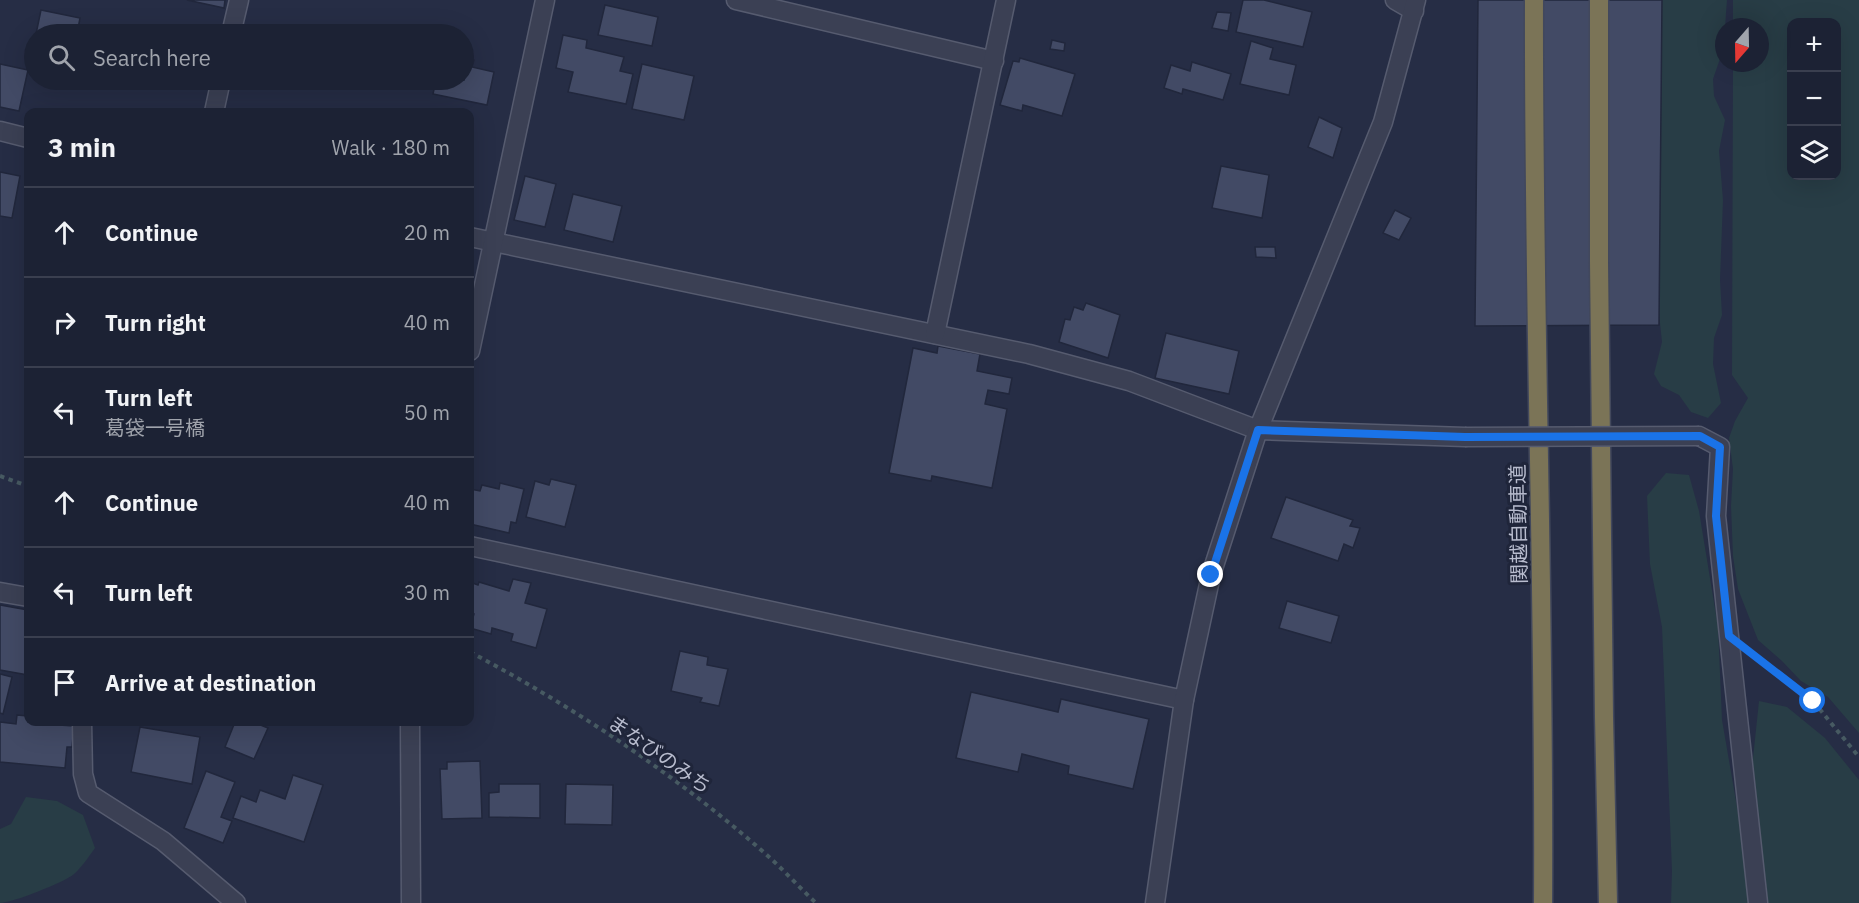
<!DOCTYPE html>
<meta charset="utf-8">
<style>
:root{--surface:#1c2234;--page:#292f40;--text:#f1f3f6;--muted:#a0a4ac;--line:#3a3f4f}
body{margin:0;font-family:"IBM Plex Sans","Noto Sans JP",sans-serif;background:var(--page);color:var(--text)}
.controls{position:absolute;right:18px;top:18px;display:grid;overflow:hidden;border-radius:12px;box-shadow:0 6px 24px #0002}
.controls button{width:54px;height:54px;display:grid;place-items:center;padding:0;border:0;border-bottom:2px solid var(--line);background:var(--surface);color:var(--text);font:30px sans-serif}
.compass{position:absolute;left:1715px;top:18px;width:54px;height:54px;border-radius:50%;background:var(--surface);box-shadow:0 6px 24px #0002;rotate:200deg}
.stop{position:absolute;width:18px;height:18px;margin:-14px;border:4px solid #1a73e8;border-radius:50%;background:#fff}
.stop.end{background:#1a73e8;border-color:#fff;box-shadow:0 2px 6px #0008}
.list{margin:0;padding:0;list-style:none}
h2{display:flex;justify-content:space-between;align-items:center;height:78px;margin:0;padding:0 24px;font-size:26px}
h2 small{font-size:20px;font-weight:400;color:var(--muted)}
.list li{display:grid;grid-template-columns:39px 1fr auto;gap:18px;align-items:center;box-sizing:border-box;height:90px;padding:0 24px;border-top:2px solid var(--line)}
.list b{display:block;font-size:22px;white-space:nowrap}
.list p{margin:0;font-size:20px;white-space:nowrap;color:var(--muted)}
.list em{font-size:20px;font-style:normal;color:var(--muted)}
.icon{flex:none;width:33px;height:33px;fill:none;stroke:currentColor;stroke-width:2;stroke-linecap:round;stroke-linejoin:round}
.map{position:relative;flex:none;width:1859px;height:903px;overflow:hidden}
.search{position:absolute;background:var(--surface);box-shadow:0 6px 24px #0002;left:24px;top:24px;width:450px;height:66px;display:flex;align-items:center;gap:15px;box-sizing:border-box;padding:0 21px;border-radius:33px;color:var(--muted);font-size:22px}
.panel{position:absolute;background:var(--surface);box-shadow:0 6px 24px #0002;left:24px;top:108px;width:450px;height:618px;border-radius:12px}
.map>svg:first-child{display:block}
</style>
<div class="map">
<svg width="1859" height="903" viewBox="0 0 1859 903">
<rect width="100%" height="100%" fill="#262d45"/>
<g fill="#283d46" fill-rule="evenodd">
<path d="M1658 0H1727L1725 27 1719 46 1721 56 1713 79 1714 96 1725 120 1719 151 1723 200 1720 280 1722 315 1714 338 1713 364 1721 403 1708 418 1691 412 1679 395 1661 386 1654 374 1662 342 1657 295Z"/>
<path d="M1733 0H1859V733L1828 697 1801 681 1782 661 1758 640 1738 589 1733 556 1731 506 1733 469 1729 438 1735 421 1748 398 1732 375 1733 63H1760V27H1733ZM1792 22H1836V176H1792Z"/>
<path d="M1666 473 1689 475 1699 511 1718 627 1722 720 1750 882 1752 903H1671L1672 871 1662 627 1650 564 1647 496Z"/>
<path d="M1759 701 1787 707 1825 738 1859 780V903H1768L1752 768Z"/>
<path d="M26 797 57 801 83 815 95 848C89 856 82 867 74 874 65 882 12 903 0 903V829L11 824Z"/>
</g>
<g fill="#424a65" stroke="#21273c" stroke-width="1.5">
<path d="M187 0H225L224 8Z"/>
<path d="M1243 0H1264L1312 12 1303 47 1236 32Z"/>
<path d="M1478 0H1662L1659 325 1475 326Z"/>
<path d="M605 5 658 17 652 46 598 35Z"/>
<path d="M41 10 80 18 77 34H36Z"/>
<path d="M1217 12 1231 13 1228 31 1212 28Z"/>
<path d="M563 35 587 40 586 48 624 57 620 71 633 74 626 104 568 92 573 72 556 68Z"/>
<path d="M1052 40 1065 43 1064 51 1050 49Z"/>
<path d="M1251 41 1273 48 1270 59 1296 65 1289 95 1240 84Z"/>
<path d="M464 58 474 60 472 67 494 72 487 105 433 94 436 80H464Z"/>
<path d="M1020 58 1075 74 1062 116 1023 105 1022 111 1000 105 1013 61 1019 62Z"/>
<path d="M1192 62 1231 74 1223 100 1183 89 1182 94 1164 88 1171 65 1190 71Z"/>
<path d="M0 64 28 70 19 111 0 107Z"/>
<path d="M642 64 694 76 684 120 632 109Z"/>
<path d="M377 80H422L420 89Z"/>
<path d="M1319 117 1342 128 1333 158 1308 147Z"/>
<path d="M1221 166 1269 175 1262 218 1212 208Z"/>
<path d="M0 172 20 176 12 218 0 216Z"/>
<path d="M525 176 556 184 545 227 514 220Z"/>
<path d="M573 194 622 206 613 242 564 230Z"/>
<path d="M1395 210 1411 218 1399 240 1383 233Z"/>
<path d="M1255 247H1275L1276 258 1256 257Z"/>
<path d="M1086 303 1120 315 1108 358 1059 342 1065 319 1070 320 1074 307 1083 310Z"/>
<path d="M1166 333 1239 351 1229 394 1155 378Z"/>
<path d="M938 346 980 354 977 371 1012 378 1009 394 988 390 985 404 1007 409 992 488 932 476 931 481 889 473 913 348 937 353Z"/>
<path d="M551 479 576 485 565 527 526 517 535 481 549 485Z"/>
<path d="M500 483 524 489 516 523 511 522 509 533 470 524V489L480 491 482 485 499 489Z"/>
<path d="M1286 497 1353 520 1350 526 1360 528 1353 548 1344 544 1338 561 1271 538Z"/>
<path d="M513 579 531 583 525 603 547 609 536 648 511 641 513 634 492 628 491 634 470 628 474 614 470 612V582L478 585 479 582 509 591Z"/>
<path d="M1287 601 1339 616 1331 643 1279 628Z"/>
<path d="M0 605 28 610V675L0 670Z"/>
<path d="M680 651 708 657 707 665 728 669 719 706 700 702 702 698 671 691Z"/>
<path d="M0 674 12 677 3 714 0 713Z"/>
<path d="M971 692 1058 712 1061 699 1149 719 1133 789 1068 774 1069 766 1022 754 1018 772 956 758Z"/>
<path d="M17 715 28 716V722H60V725L74 726 72 747H67L65 768 0 762V722L16 724Z"/>
<path d="M235 722H253L268 728 254 759 225 747Z"/>
<path d="M140 727 200 737 192 784 131 772Z"/>
<path d="M480 761 482 818 442 819 440 769H447V762Z"/>
<path d="M206 771 235 782 221 817 232 821 223 843 184 828Z"/>
<path d="M293 775 323 785 304 842 233 818 241 796 256 802 260 790 285 799Z"/>
<path d="M499 784H540V818L489 817V793L499 792Z"/>
<path d="M566 784 613 785 612 825 565 824Z"/>
</g>
<g fill="none" stroke-linecap="round" stroke-linejoin="round">
<defs>
<g id="minor">
<path d="M736 0 994 61"/>
<path d="M1395 0 1414 11"/>
<path d="M231 34 239 0"/>
<path d="M214 112 221 80"/>
<path d="M0 131 28 138"/>
<path d="M470 237 1029 354 1129 381 1258 430 1465 437"/>
<path d="M935 334 1006 0"/>
<path d="M470 351 545 0"/>
<path d="M1699 436 1720 447 1716 516 1758 903"/>
<path d="M470 546 1184 700"/>
<path d="M0 592 28 597"/>
<path d="M82 722 83 774 88 793 163 841 236 903"/>
<path d="M410 722 411 903"/>
<path d="M1155 903 1184 700 1211 575 1258 430 1383 122 1416 0"/>
</g>
<g id="highway">
<path d="M1534 0C1533 301 1545 602 1543 903"/>
<path d="M1599 0V262L1604 717 1608 903"/>
</g>
</defs>
<use href="#minor" stroke="#565b6f" stroke-width="21"/>
<use href="#highway" stroke="#42485c" stroke-width="21"/>
<g stroke="#475a62" stroke-width="4" stroke-dasharray="4.5 4.5" stroke-linecap="butt">
<path d="M0 476 28 486"/>
<path d="M470 652C572 706 673 773 760 849 780 866 797 885 816 903"/>
<path d="M1757 658 1813 701 1859 757"/>
</g>
<use href="#minor" stroke="#3b4054" stroke-width="18"/>
<use href="#highway" stroke="#7b7457" stroke-width="18"/>
<defs>
<path id="minor-bridge" d="M1465 437 1699 436"/>
</defs>
<use href="#minor-bridge" stroke="#565b6f" stroke-width="21" stroke-linecap="butt"/>
<use href="#minor-bridge" stroke="#3b4054" stroke-width="18"/>
</g>
<g fill="none" stroke-linecap="round" stroke-linejoin="round">
<path stroke="#1a73e8" stroke-width="8" d="M1211 575 1258 430 1465 437 1700 436 1720 447 1716 516 1729 636 1813 701"/>
</g>
<g text-anchor="middle" dominant-baseline="central" stroke-width="6" stroke-linejoin="round" paint-order="stroke">
<g font-size="20" fill="#b8bcce" stroke="#1f253a">
<text transform="translate(1518 524) rotate(-91)">関越自動車道</text>
<text transform="translate(660 754) rotate(35)">まなびのみち</text>
</g>
</g>
</svg>
<div class="controls">
<button>+</button>
<button>−</button>
<button><svg class="icon" aria-label="layers" viewBox="0 0 24 24"><path d="M12 4l9 5-9 5-9-5zM3 14l9 5 9-5"/></svg></button>
</div>
<svg class="compass" viewBox="-18 -18 36 36"><path d="M0-13l5 13h-10z" fill="#e53935"/><path d="M0 13l5-13h-10z" fill="#a0a4ac"/></svg>
<div class="stop" style="left:1813px;top:701px"></div>
<div class="stop end" style="left:1211px;top:575px"></div>
<div class="search"><svg class="icon" aria-label="search" viewBox="0 0 24 24"><circle cx="10" cy="10" r="6"/><path d="M15 15l6 6"/></svg>Search here</div>
<section class="panel">
<h2>3 min<small>Walk · 180 m</small></h2>
<ul class="list">
<li><svg class="icon" aria-label="ahead" viewBox="0 0 24 24"><path d="M12 20V5M6 11l6-6 6 6"/></svg><div><b>Continue</b></div><em>20 m</em></li>
<li><svg class="icon" aria-label="right" viewBox="0 0 24 24"><path d="M7 20v-9h11M14 6l5 5-5 5"/></svg><div><b>Turn right</b></div><em>40 m</em></li>
<li><svg class="icon" aria-label="left" viewBox="0 0 24 24"><path d="M17 20v-9H6M10 6l-5 5 5 5"/></svg><div><b>Turn left</b><p>葛袋一号橋</p></div><em>50 m</em></li>
<li><svg class="icon" aria-label="ahead" viewBox="0 0 24 24"><path d="M12 20V5M6 11l6-6 6 6"/></svg><div><b>Continue</b></div><em>40 m</em></li>
<li><svg class="icon" aria-label="left" viewBox="0 0 24 24"><path d="M17 20v-9H6M10 6l-5 5 5 5"/></svg><div><b>Turn left</b></div><em>30 m</em></li>
<li><svg class="icon" aria-label="arrive" viewBox="0 0 24 24"><path d="M6 21V4h12l-3 4 3 4H6"/></svg><div><b>Arrive at destination</b></div></li>
</ul>
</section>
</div>
